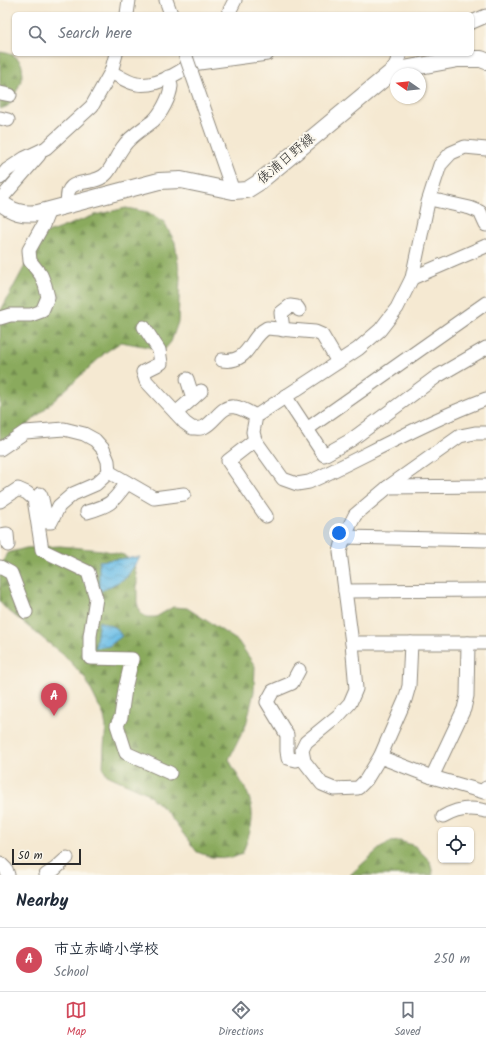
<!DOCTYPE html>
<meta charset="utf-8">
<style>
:root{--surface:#fff;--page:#f6f6f7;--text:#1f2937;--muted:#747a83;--line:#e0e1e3;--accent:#d1495b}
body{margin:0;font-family:Kalam,"Klee One",sans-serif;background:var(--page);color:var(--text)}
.controls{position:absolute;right:12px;bottom:12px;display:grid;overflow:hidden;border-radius:6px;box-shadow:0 1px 3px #0004}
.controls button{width:36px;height:36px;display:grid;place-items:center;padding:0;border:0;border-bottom:1px solid var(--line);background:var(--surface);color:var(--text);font:20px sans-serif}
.compass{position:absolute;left:390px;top:68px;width:36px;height:36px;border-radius:50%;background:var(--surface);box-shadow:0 1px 3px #0004;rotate:284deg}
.scale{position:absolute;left:12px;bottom:10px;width:69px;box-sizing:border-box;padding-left:4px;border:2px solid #2b2b2b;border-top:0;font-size:11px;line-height:14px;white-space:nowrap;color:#2b2b2b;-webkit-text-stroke:3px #fbf7ec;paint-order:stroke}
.you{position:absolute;left:339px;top:533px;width:14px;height:14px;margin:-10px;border:3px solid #fff;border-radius:50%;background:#1a73e8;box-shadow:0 0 0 6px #1a73e833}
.badge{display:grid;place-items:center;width:26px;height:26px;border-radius:50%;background:var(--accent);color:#fff;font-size:13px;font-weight:700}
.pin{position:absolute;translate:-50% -33px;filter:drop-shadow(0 1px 2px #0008)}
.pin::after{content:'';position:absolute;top:21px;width:14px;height:12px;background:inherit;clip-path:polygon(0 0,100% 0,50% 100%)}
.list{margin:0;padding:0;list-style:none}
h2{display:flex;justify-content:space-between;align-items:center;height:52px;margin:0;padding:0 16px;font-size:17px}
h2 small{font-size:13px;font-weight:400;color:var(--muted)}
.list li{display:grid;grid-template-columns:26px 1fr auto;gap:12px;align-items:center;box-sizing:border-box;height:64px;padding:0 16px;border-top:1px solid var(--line)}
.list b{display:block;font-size:15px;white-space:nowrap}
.list p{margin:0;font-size:13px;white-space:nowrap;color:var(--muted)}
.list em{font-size:13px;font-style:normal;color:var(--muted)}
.icon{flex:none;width:22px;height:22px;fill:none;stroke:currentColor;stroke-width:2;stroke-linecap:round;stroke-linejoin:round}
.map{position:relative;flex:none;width:486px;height:875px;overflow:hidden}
.search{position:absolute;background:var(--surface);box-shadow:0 1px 3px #0004;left:12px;right:12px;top:12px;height:44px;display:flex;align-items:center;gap:10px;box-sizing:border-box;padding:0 14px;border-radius:6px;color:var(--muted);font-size:15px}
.sheet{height:116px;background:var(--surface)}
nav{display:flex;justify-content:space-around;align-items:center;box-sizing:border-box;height:56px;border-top:1px solid var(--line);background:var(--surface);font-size:11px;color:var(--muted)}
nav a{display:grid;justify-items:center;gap:2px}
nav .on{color:var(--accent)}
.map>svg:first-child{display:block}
</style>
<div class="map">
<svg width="486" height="875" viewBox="0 0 486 875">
<defs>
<pattern id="forest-firs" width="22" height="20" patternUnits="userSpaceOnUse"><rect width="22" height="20" fill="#8aaa5d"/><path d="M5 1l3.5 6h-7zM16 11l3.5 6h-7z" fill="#718b4d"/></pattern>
<pattern id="water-waves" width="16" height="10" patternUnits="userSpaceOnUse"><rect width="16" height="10" fill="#6cbee7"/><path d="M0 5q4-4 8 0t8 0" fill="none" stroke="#599bbb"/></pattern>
</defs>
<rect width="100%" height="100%" fill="#fbf7ec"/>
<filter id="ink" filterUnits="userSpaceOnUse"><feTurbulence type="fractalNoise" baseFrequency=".025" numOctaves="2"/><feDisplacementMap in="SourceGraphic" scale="8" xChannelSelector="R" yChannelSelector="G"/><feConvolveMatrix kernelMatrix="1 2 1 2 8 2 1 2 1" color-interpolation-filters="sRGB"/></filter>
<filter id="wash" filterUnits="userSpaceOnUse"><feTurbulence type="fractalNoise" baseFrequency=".012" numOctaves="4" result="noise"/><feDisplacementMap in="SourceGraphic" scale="16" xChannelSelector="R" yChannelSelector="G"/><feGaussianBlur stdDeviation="0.9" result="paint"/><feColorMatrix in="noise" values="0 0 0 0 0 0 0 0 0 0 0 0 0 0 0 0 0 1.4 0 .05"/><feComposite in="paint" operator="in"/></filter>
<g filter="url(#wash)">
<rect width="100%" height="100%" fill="#f5e9d2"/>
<g fill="url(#forest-firs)" stroke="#5a6a44">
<path d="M0 52C28 55 26 74 15 94 13 97 11 103 9 105 7 107 3 108 0 109Z"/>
<path d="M126 208 148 212 164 222 175 242 180 277 178 322 171 342 164 350 121 342 106 352 20 432 0 444V312L28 260 45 234 95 215Z"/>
<path d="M60 546 102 550 124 555 134 564 137 579V602L140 613 147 617H156L173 607 187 608 238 641 255 666 254 692 246 725 229 759C234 771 245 786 249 797 256 819 250 834 242 854L232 858 211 857 197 852 166 811 145 792 107 775 103 767 104 746 106 727 104 716 85 678 66 657 5 608 0 602V568L7 553 26 548Z"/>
<path d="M400 841 415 846 430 861 433 875H350L379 849 390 842Z"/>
</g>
<g fill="url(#water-waves)" stroke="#4c7489">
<path d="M140 557 126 578 99 592V561Z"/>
<path d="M99 621 116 628 122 636 109 646 95 648Z"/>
</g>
</g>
<g filter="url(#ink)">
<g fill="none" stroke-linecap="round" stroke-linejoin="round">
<defs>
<g id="minor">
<path d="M166 0 171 14"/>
<path d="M127 14 129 0"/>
<path d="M228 14 235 0"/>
<path d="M472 22 486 16"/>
<path d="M192 64 267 54"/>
<path d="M393 71 400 54"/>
<path d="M111 72C119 76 128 83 137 84 158 88 188 68 204 54"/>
<path d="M0 93 10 95"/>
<path d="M0 118 8 120"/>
<path d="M486 149 465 147 451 153 440 165 428 202 412 278 397 308 380 330 358 349 256 416 253 432 255 440 283 479 297 484 309 482 320 477C374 451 430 420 486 399"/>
<path d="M220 154 233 191"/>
<path d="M0 178 7 170 25 158 46 148 92 106 111 72 116 54"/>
<path d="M430 199 470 208 480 212 486 225"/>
<path d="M0 200 39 155"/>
<path d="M68 204C63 173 93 189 107 173 113 166 117 155 123 147 130 136 143 129 153 121 161 114 170 97 171 86 171 83 169 80 168 77"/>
<path d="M412 278 486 246"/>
<path d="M0 318 10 315H31L42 311 48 297 45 285 41 275 30 261 29 250 43 225 49 210"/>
<path d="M144 327 159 350 161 363 143 372 146 381 185 423 192 428C196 428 201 429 204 427 215 422 222 404 235 407 242 408 250 413 256 416"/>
<path d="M283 330 281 313 290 306 297 307 299 310"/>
<path d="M222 360C250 364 249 337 267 328L315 332 322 335 338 362"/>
<path d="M187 379 193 398"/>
<path d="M285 396 324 455 351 440 436 377 486 348"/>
<path d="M176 413 201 391"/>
<path d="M307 429 486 303"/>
<path d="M486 433H475L460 436 388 487 355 515 344 537 340 552 352 643 356 689 350 703 339 715 306 742 302 750 304 761 322 784 334 789 358 788 366 780 380 757 432 777 484 792 486 788"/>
<path d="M255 440 228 461 266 516"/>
<path d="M0 449 25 432 64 429 84 434 95 440 103 449 108 461 109 472 154 498 184 494"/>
<path d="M388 487 486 486"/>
<path d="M40 494 42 499 47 522H51L59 506 73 494 96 484 109 472"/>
<path d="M0 501 18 489 27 493 34 499 42 550 88 572 96 598 90 636V658L132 659 125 689 121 717 117 725 126 753 170 773"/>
<path d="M87 512C111 505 112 503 127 483"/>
<path d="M0 535 7 534 8 545"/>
<path d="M344 537 486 540"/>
<path d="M0 567 11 573 26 612"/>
<path d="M345 591 486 590"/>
<path d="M352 643H486"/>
<path d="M299 670 292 683 273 691 267 702 287 735V751L288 758 296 760 303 758"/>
<path d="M380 757 405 700 409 686 411 643"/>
<path d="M432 777 464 709 467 696 468 643"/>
<path d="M443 817C456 809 471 807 486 811"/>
<path d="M0 863 6 869 8 875"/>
<path d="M46 875 55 869 67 858"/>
</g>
<path id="major" d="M0 202C12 212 23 215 38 213L159 181 181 180 233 191 247 190 258 183 393 71 458 59H481L486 61"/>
</defs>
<use href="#minor" stroke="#908a7e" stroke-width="15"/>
<use href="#major" stroke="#908a7e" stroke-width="18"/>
<use href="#minor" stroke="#fff" stroke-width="13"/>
<use href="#major" stroke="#fff" stroke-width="16"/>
<defs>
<path id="minor-bridge" d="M185 54 220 154"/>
</defs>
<use href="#minor-bridge" stroke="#908a7e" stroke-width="15" stroke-linecap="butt"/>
<use href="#minor-bridge" stroke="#fff" stroke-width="13"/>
</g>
</g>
<g text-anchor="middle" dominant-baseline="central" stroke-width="4" stroke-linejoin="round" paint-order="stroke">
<g font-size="14" fill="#2b2b2b" stroke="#fbf7ec">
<text transform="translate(286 159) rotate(-40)">俵浦日野線</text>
</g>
</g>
</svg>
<div class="controls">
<button><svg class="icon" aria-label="locate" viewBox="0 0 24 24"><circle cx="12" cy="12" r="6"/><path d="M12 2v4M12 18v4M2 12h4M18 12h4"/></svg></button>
</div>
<svg class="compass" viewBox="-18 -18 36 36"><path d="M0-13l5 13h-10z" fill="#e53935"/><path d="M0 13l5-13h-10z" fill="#747a83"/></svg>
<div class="scale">50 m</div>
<div class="you"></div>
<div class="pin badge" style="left:54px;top:716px">A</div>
<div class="search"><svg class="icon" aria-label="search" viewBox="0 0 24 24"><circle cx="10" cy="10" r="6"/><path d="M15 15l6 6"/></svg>Search here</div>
</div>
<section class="sheet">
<h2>Nearby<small></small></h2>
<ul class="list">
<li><span class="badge">A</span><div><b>市立赤崎小学校</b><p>School</p></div><em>250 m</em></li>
</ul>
</section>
<nav>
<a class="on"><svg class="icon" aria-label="map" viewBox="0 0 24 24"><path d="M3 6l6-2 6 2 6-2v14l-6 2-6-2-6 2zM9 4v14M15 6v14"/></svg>Map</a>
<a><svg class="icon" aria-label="directions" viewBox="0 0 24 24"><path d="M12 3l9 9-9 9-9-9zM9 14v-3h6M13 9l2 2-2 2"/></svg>Directions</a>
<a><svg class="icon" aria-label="saved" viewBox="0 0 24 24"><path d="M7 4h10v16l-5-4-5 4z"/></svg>Saved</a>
</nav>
